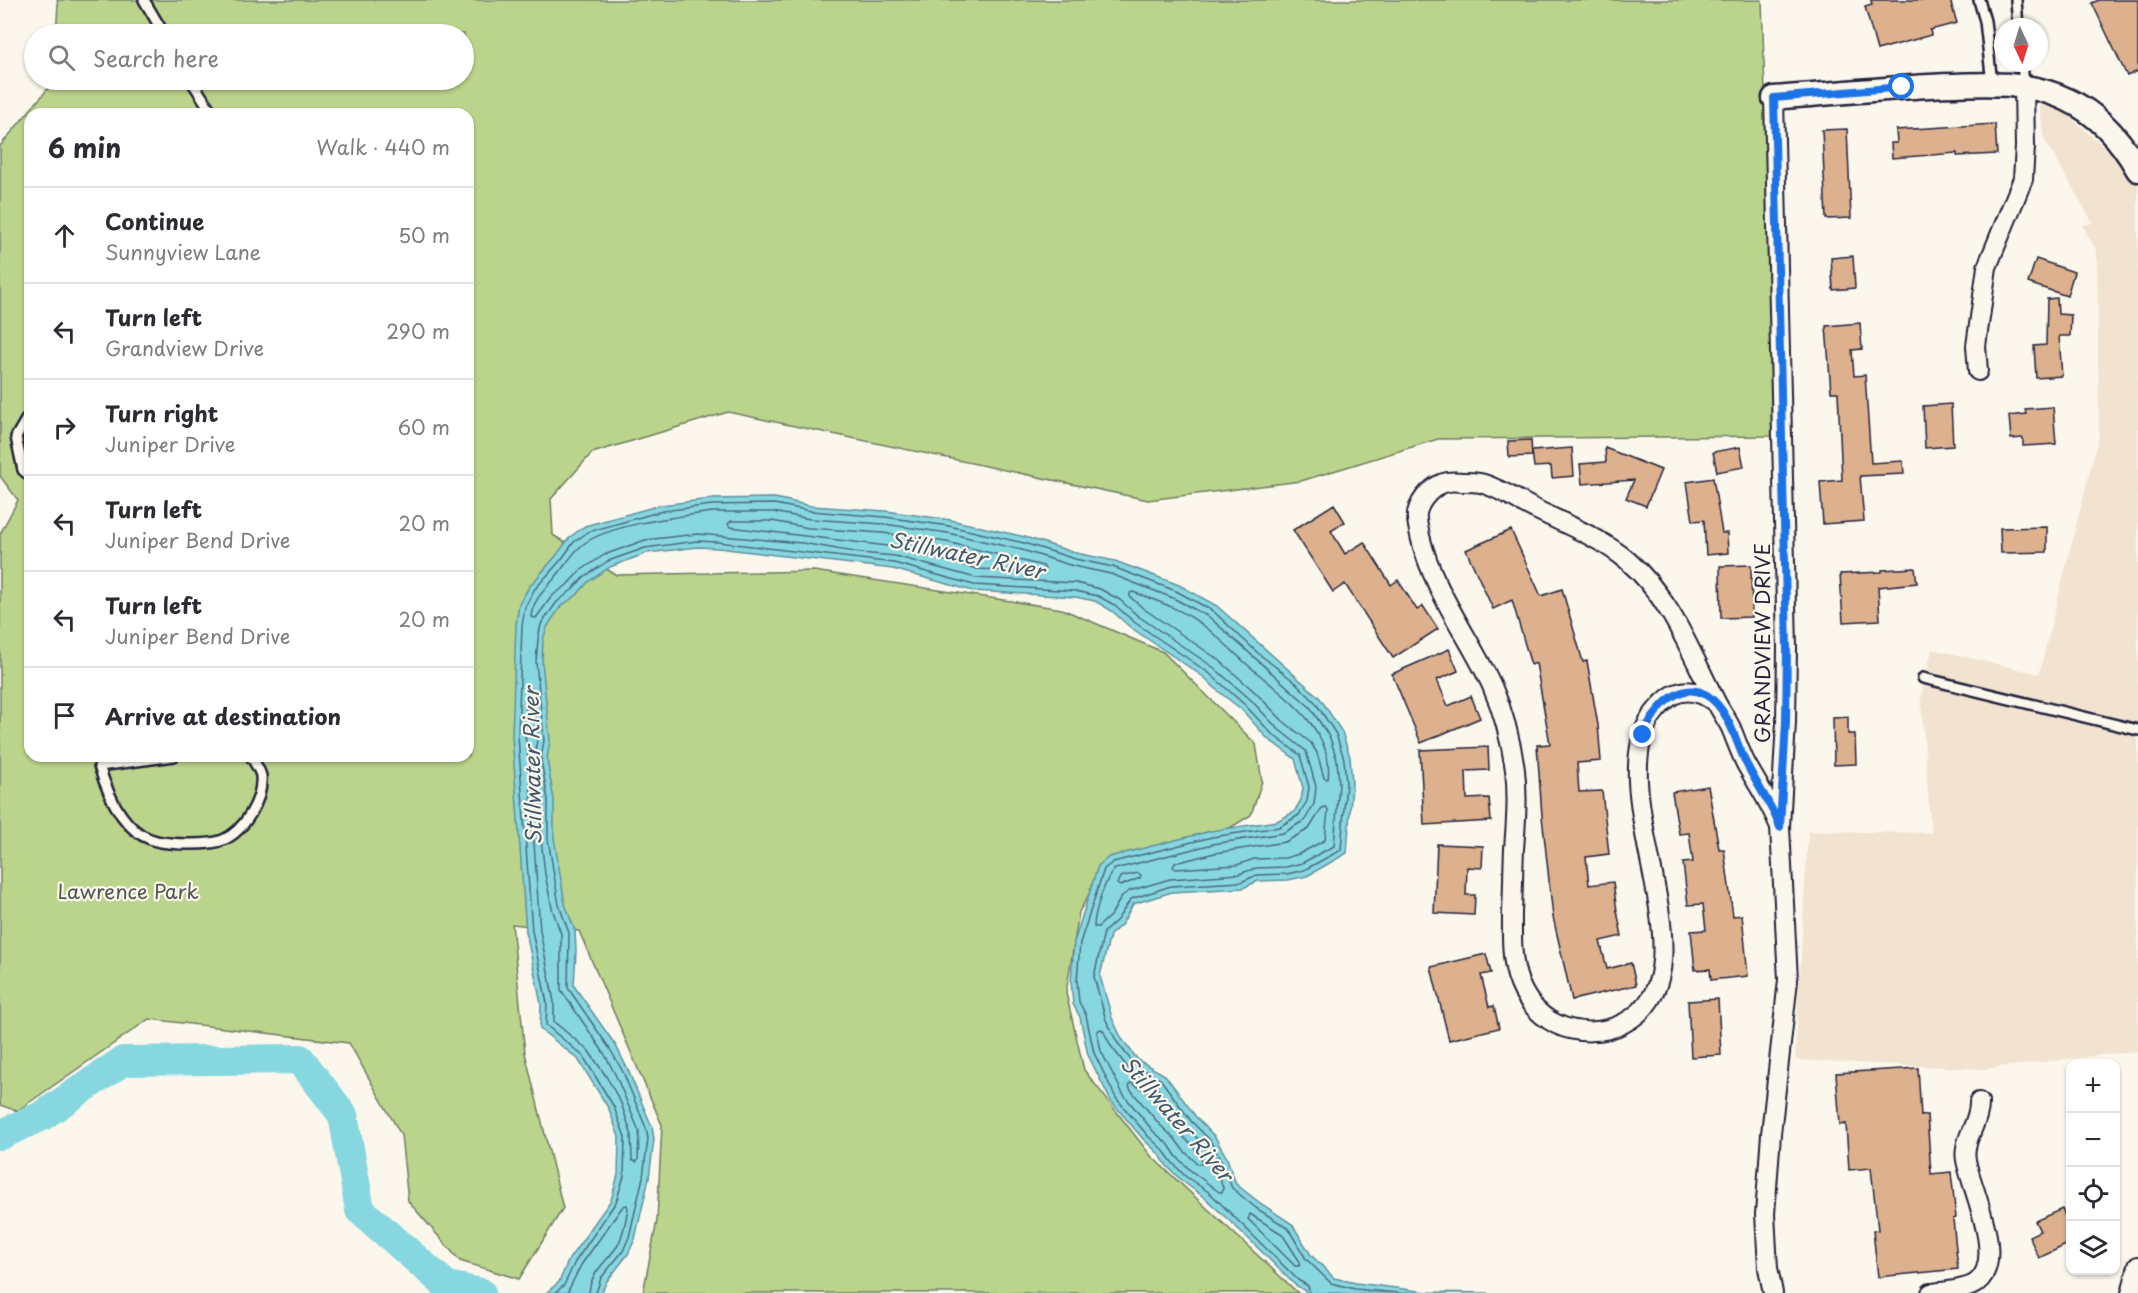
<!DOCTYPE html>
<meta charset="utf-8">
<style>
:root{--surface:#fff;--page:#f7f7f7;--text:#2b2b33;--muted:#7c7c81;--line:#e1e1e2}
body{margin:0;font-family:"Playpen Sans",sans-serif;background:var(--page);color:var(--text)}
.controls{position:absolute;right:18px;bottom:18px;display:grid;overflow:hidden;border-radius:12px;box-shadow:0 2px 4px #0004}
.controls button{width:54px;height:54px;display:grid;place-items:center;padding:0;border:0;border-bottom:2px solid var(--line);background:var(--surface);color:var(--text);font:30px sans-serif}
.compass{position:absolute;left:1994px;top:18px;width:54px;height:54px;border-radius:50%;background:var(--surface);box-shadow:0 2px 4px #0004;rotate:176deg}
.stop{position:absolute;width:18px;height:18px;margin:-14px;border:4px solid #1a73e8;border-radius:50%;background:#fff}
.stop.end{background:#1a73e8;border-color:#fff;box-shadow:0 2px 6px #0008}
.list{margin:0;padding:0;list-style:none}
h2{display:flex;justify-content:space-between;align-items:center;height:78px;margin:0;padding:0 24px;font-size:26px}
h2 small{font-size:20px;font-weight:400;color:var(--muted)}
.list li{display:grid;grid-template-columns:39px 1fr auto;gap:18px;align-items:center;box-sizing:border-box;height:96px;padding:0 24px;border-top:2px solid var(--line)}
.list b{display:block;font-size:22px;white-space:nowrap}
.list p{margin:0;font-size:20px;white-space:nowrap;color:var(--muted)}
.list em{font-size:20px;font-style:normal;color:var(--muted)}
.icon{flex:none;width:33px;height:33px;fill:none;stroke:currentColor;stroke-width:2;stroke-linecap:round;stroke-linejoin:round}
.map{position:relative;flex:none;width:2138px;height:1293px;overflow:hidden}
.search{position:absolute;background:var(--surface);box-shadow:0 2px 4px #0004;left:24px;top:24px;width:450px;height:66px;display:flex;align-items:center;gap:15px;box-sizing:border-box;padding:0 21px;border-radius:33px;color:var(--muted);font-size:22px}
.panel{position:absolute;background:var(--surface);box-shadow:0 2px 4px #0004;left:24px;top:108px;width:450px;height:654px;border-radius:18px}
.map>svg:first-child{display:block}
</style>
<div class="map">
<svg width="2138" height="1293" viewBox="0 0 2138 1293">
<rect width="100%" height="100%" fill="#fbf7ec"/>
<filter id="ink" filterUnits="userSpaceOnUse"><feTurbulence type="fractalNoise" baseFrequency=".0167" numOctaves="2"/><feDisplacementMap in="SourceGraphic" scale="12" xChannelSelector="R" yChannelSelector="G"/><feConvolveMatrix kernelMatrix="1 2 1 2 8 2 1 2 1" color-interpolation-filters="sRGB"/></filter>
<g filter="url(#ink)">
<path fill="#f2e2d0" d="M2039 101 2053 102 2135 174 2138 180V1051L1983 1069 1795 1060 1808 831 1931 833 1921 697 1932 649 2039 674 2099 435 2097 251 2082 225 2093 223 2044 139Z"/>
<path fill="#bad48b" stroke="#6e7b63" stroke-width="1.5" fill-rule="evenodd" d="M57 0H1762L1776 436 1438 439 1301 481 1148 500 728 412 592 453 551 499 553 535 616 575 814 571 1062 609 1163 652 1256 744 1262 781 1251 815 1204 844 1105 866 1079 912 1066 993 1084 1070 1151 1156 1298 1293H643L657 1221 662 1125 579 931 512 924 525 1053 563 1208 519 1279 460 1261 408 1201 401 1135 349 1043 149 1019 17 1111 0 1105V534L18 500 0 476V146L51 85V80H464V34H56L58 5ZM30 114H468V756H30Z"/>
<path fill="#87d7e0" stroke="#5f8f9e" stroke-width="1.5" d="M775 498 811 506 886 511 951 520 1025 537 1076 553 1115 561 1179 585 1217 606 1320 698 1342 732 1350 757 1352 783 1347 853 1307 876 1288 880 1258 881 1243 888 1172 892 1133 904 1122 924 1110 935 1100 976 1112 1018 1122 1039 1138 1060 1165 1075 1196 1117 1215 1137 1227 1158 1236 1184 1260 1203 1292 1224 1311 1255 1334 1278 1356 1283 1427 1292 1488 1293H1308L1294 1284 1249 1239 1205 1198 1181 1180 1167 1166 1159 1154 1144 1140 1111 1101 1088 1055 1080 1017 1073 1004 1071 981 1074 942 1098 866 1109 857 1211 831 1277 821 1294 812 1301 800 1303 788 1295 759 1267 738 1241 709 1218 691 1205 678 1130 627 1112 611 1095 601 1075 597 973 591 893 569 718 548 698 547 647 553 610 567 588 582 577 595 561 606 547 627 543 640 542 662 550 740 547 760 554 800V838L565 904 575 931 576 951 574 986 616 1046 628 1070 652 1127 654 1139 649 1178 635 1239 628 1254 607 1281 601 1293H546L559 1282 569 1259 611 1200 618 1175 619 1137 609 1109 578 1059 540 1029 541 1004 526 932 512 736 516 625 519 604 529 587 556 556 570 537 585 526 661 505 711 499Z"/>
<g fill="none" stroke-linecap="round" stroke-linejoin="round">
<g stroke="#4a6a7d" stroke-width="1.5">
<path d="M712 512H773L810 519 884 524 948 533 1022 550 1073 566 1111 574 1173 598 1209 617 1310 707 1330 738 1337 760 1339 784 1334 846 1302 863 1286 867 1256 868 1239 874 1170 879 1129 891 1122 896 1111 915 1098 927H1094C1094 913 1105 878 1115 869L1213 844 1283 833 1305 820 1314 804 1316 787 1306 751 1277 728 1250 699 1213 667 1138 616 1120 600 1100 589 1076 583 976 578 895 556 860 553 802 543 697 534 645 540 604 555 580 571 567 585 552 596 536 618 531 617C532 602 544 590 554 579 563 569 570 556 580 547 602 525 681 516 712 512Z"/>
<path d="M731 521H772L809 528 883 533 947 542 1043 566 1045 569 1042 572 977 569 896 547 730 527 728 524Z"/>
<path d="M1133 592C1157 601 1184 610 1204 626 1220 638 1234 653 1249 666 1281 694 1335 729 1328 779L1324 778 1317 753 1311 743 1283 721 1256 693 1219 660 1144 609 1130 597V593Z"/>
<path d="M530 687 533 690 537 740 534 757 531 759 528 757 525 735 527 690Z"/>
<path d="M531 766 535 768 541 801V839L545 874 552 908 561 934V990L604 1053 616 1076 639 1131 638 1160 636 1162 632 1160 631 1133 621 1103 606 1076 588 1050 554 1022V1002L540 931 529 769Z"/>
<path d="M1326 807 1328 810 1325 840 1299 854 1285 858 1254 859 1237 865 1176 869 1173 867 1175 863 1215 853 1285 842 1309 829 1322 808Z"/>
<path d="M1138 873 1141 875 1140 878 1120 886 1117 884 1120 877Z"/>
<path d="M1100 1029 1103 1030 1111 1046 1128 1068 1156 1086 1185 1126 1204 1145 1215 1164 1223 1188 1222 1192H1219L1190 1170 1177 1157 1169 1145 1153 1131 1123 1094 1101 1051 1097 1032Z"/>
<path d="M1131 1083 1150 1093 1179 1132 1196 1150 1202 1161V1164H1198L1184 1151 1175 1139 1160 1125 1130 1089 1129 1085Z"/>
<path d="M1250 1214 1282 1234 1300 1262 1299 1266H1295L1248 1219Z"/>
<path d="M555 1293 564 1285 575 1262 616 1202 624 1176 625 1137 614 1107 583 1056 546 1025 547 1003 532 931 518 736 522 626 525 607 534 590 561 560 574 542 588 532 662 511 712 505 774 504 811 511 885 517 949 526 1024 543 1075 559 1113 567 1176 591 1213 611 1259 654 1295 682 1315 702 1336 734 1344 759 1346 783 1341 850 1304 870 1287 874 1257 875 1241 882 1171 886 1131 899 1117 920 1104 932 1094 977 1106 1020 1117 1042 1134 1064 1161 1080 1191 1121 1210 1140 1221 1161 1232 1188 1256 1208 1288 1228 1306 1259 1331 1283 1355 1289 1398 1293"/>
<path d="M567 1293 581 1265 623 1206 627 1205 628 1208C626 1220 624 1233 618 1245 608 1261 590 1272 589 1293"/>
<path d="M596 1293 601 1278 623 1251 629 1237 643 1177 648 1139 646 1128 623 1072 610 1049 568 988 569 933 559 905 548 839V800L541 760 544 740 536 662 538 639 541 624 557 602 572 590 584 577 608 561 645 548 697 541 718 542 894 563 974 585 1075 591 1098 596 1116 606 1134 622 1209 673 1245 705 1272 734 1300 755 1309 787 1307 801 1299 815 1279 827 1212 837 1113 862 1104 869 1080 943 1077 981 1079 1002 1086 1015 1094 1053 1116 1098 1148 1136 1163 1150 1172 1162 1185 1176 1210 1193 1298 1280 1308 1286 1310 1293"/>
</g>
<path stroke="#87d7e0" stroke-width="30" d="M0 1135 42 1116 123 1061 300 1059 343 1115 360 1210 447 1286 481 1293"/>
</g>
<g fill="#ddb08e" stroke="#22223b" stroke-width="1.5">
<path d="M1871 0H1950L1957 23 1930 30 1931 35 1877 50 1865 7 1872 5Z"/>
<path d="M2099 0H2138V71L2127 76 2092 3Z"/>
<path d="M1995 124 1997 154 1957 156V153L1892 158 1891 143H1897L1896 130Z"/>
<path d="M1847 129 1851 218 1826 219 1822 130Z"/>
<path d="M1853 256 1855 288 1833 290 1831 258Z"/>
<path d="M2036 259 2074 272 2067 296 2028 283Z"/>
<path d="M2057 298 2058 314 2071 315 2070 336H2059L2062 376 2036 378 2034 346 2046 345 2047 299Z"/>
<path d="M1860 323 1862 349 1852 350 1854 376 1865 375 1871 463 1903 461 1904 474 1860 476 1864 521 1823 524 1820 482 1842 480 1838 392H1831L1826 326Z"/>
<path d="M1951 404 1953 446 1925 448 1923 406Z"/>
<path d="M2053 407 2056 444 2023 446V438L2011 439 2009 416 2026 414 2025 409Z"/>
<path d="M1531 440 1532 456 1509 457 1508 441Z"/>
<path d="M1740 447 1744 467 1717 472 1713 452Z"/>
<path d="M1572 448 1574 476 1552 478 1551 466 1534 467 1532 451Z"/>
<path d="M1605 448 1661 470 1646 506 1626 498 1634 480 1582 484 1580 464 1606 462Z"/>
<path d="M1713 478 1722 533H1727L1728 553 1706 555 1704 520 1693 521 1687 482Z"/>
<path d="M1334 504 1345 522 1331 531 1345 554 1364 542 1391 585 1398 580 1417 610 1423 606 1438 629 1393 658 1345 584 1333 592 1293 530Z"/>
<path d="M2047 527V552L2001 553 2000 528Z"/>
<path d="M1511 530 1541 596 1562 589 1583 662 1587 661 1598 725 1601 761 1577 763 1579 792 1602 791 1609 854 1586 857 1589 885 1613 882 1617 911 1622 936 1600 941 1607 969 1631 963 1636 985 1572 1000 1553 917 1542 816 1537 745 1550 744 1536 663 1531 665 1512 600 1493 609 1466 550Z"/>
<path d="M1751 565 1752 617 1721 618 1720 566Z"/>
<path d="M1915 568 1917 583 1878 587 1880 620 1843 622 1840 574 1882 572V570Z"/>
<path d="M1449 649 1458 671 1437 680 1448 706 1471 696 1480 718 1421 743 1392 674Z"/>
<path d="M1848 717V734H1855L1856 764 1834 765 1833 718Z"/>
<path d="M1488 747 1489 770 1466 771 1467 799 1489 798 1491 821 1424 825 1420 750Z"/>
<path d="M1708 786 1719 849H1724L1733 916 1742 915 1748 976 1711 980 1710 969 1695 970 1691 931 1706 930 1703 904 1688 905 1683 863 1693 862 1689 833 1679 834 1672 792Z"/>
<path d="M1437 844 1483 846 1482 868 1467 867 1466 895H1475L1474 915 1434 913Z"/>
<path d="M1486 954 1491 973 1481 975 1489 1007 1494 1006 1499 1028 1449 1040 1431 967Z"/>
<path d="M1718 999 1721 1055 1691 1057 1688 1001Z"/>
<path d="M1918 1068 1921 1116 1927 1115 1931 1174 1951 1172 1956 1218 1953 1219 1958 1269 1878 1277 1873 1231 1878 1230 1871 1168 1849 1170 1846 1124 1840 1125 1836 1073Z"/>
<path d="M2062 1209 2070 1228V1243L2039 1258 2029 1236 2040 1231 2035 1221Z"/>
</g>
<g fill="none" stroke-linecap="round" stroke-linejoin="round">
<defs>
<g id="service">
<path d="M144 0 164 34"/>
<path d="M1979 0 1985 21 1992 84"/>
<path d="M2016 0 2018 27"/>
<path d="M2022 63 2024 86"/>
<path d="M191 80 213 114"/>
<path d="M30 413 16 437 23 470 30 476"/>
<path d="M1923 678 2138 730"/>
<path d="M174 756 99 766C107 792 122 829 150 839 165 845 208 846 223 840 244 831 263 800 261 776 260 770 254 762 251 756"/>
</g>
<g id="minor">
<path d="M1978 371 1976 346 1987 267 2023 179 2025 147 2024 86"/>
<path d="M1717 704C1704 693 1689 687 1673 695 1664 700 1657 709 1651 717 1600 799 1720 973 1624 1023 1604 1034 1577 1034 1556 1024 1536 1014 1523 996 1517 976 1511 956 1512 933 1512 913 1513 892 1513 870 1514 849 1516 823 1518 796 1515 770 1511 741 1504 713 1492 686 1469 636 1433 591 1420 536 1419 529 1416 521 1417 513 1420 499 1434 484 1448 482 1454 481 1459 482 1464 482 1470 482 1475 482 1480 483 1496 486 1522 503 1537 510 1567 525 1601 538 1627 560 1670 597 1690 651 1715 700 1720 710 1726 718 1731 728 1736 740 1740 752 1746 764 1758 785 1771 804 1780 827"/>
<path d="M1773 1293 1768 1268 1765 1214 1771 1134 1788 980 1780 827 1786 722 1787 648 1774 98"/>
<path d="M1931 1293C1945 1291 1964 1291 1976 1283 2007 1260 1971 1189 1966 1160 1962 1139 1980 1123 1979 1102"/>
<path d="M2131 1293 2138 1266"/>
</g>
<path id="tertiary" d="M1774 98C1826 94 1877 89 1929 86 1975 84 2026 79 2068 100 2100 115 2121 140 2138 170"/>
</defs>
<use href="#service" stroke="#22223b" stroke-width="14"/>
<use href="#minor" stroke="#22223b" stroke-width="22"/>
<use href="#tertiary" stroke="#22223b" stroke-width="27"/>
<use href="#service" stroke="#fbf7ec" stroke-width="9"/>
<use href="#minor" stroke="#fbf7ec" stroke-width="18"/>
<use href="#tertiary" stroke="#fbf7ec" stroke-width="22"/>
</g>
</g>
<g fill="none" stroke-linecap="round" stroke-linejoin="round" filter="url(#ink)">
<path stroke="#1a73e8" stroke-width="8" d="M1643 735C1655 707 1686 671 1716 703 1731 719 1736 742 1745 761 1756 784 1771 803 1780 827L1786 722 1787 648 1774 98 1902 87"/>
</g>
<g text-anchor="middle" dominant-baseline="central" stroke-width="4.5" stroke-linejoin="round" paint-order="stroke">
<g font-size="20" fill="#22223b" stroke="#fbf7ec">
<text transform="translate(1762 643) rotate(-90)">GRANDVIEW DRIVE</text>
</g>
<g font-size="20" fill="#505753" stroke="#fbf7ec">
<text x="128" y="891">Lawrence Park</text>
</g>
<g font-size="21" font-style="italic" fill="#40586d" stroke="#fbf7ec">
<text transform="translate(967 554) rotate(12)">Stillwater River</text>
<text transform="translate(531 766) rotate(-91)">Stillwater River</text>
<text transform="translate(1178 1118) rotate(49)">Stillwater River</text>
</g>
</g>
</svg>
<div class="controls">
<button>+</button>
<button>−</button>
<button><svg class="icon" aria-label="locate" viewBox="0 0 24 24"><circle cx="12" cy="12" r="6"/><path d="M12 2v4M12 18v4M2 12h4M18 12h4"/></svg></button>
<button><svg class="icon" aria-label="layers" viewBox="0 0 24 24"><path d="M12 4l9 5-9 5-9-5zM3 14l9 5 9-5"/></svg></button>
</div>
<svg class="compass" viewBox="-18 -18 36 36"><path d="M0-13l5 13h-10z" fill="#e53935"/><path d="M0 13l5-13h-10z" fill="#7c7c81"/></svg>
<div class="stop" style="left:1902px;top:87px"></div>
<div class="stop end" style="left:1643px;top:735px"></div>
<div class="search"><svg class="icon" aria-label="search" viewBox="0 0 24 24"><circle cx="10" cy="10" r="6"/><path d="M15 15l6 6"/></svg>Search here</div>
<section class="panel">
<h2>6 min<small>Walk · 440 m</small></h2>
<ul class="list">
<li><svg class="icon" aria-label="ahead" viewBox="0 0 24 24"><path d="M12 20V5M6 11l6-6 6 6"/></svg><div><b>Continue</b><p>Sunnyview Lane</p></div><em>50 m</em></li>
<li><svg class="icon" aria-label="left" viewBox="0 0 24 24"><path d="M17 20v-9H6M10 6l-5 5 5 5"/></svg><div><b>Turn left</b><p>Grandview Drive</p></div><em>290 m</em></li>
<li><svg class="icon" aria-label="right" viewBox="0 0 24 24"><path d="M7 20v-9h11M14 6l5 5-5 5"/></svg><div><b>Turn right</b><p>Juniper Drive</p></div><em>60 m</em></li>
<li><svg class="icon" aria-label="left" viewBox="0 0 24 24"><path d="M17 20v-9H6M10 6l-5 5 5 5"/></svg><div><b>Turn left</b><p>Juniper Bend Drive</p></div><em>20 m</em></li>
<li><svg class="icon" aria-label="left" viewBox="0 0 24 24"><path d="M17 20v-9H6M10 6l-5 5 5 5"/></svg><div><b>Turn left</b><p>Juniper Bend Drive</p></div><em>20 m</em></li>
<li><svg class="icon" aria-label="arrive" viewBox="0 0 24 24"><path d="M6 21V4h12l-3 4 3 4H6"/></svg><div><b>Arrive at destination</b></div></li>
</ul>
</section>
</div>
